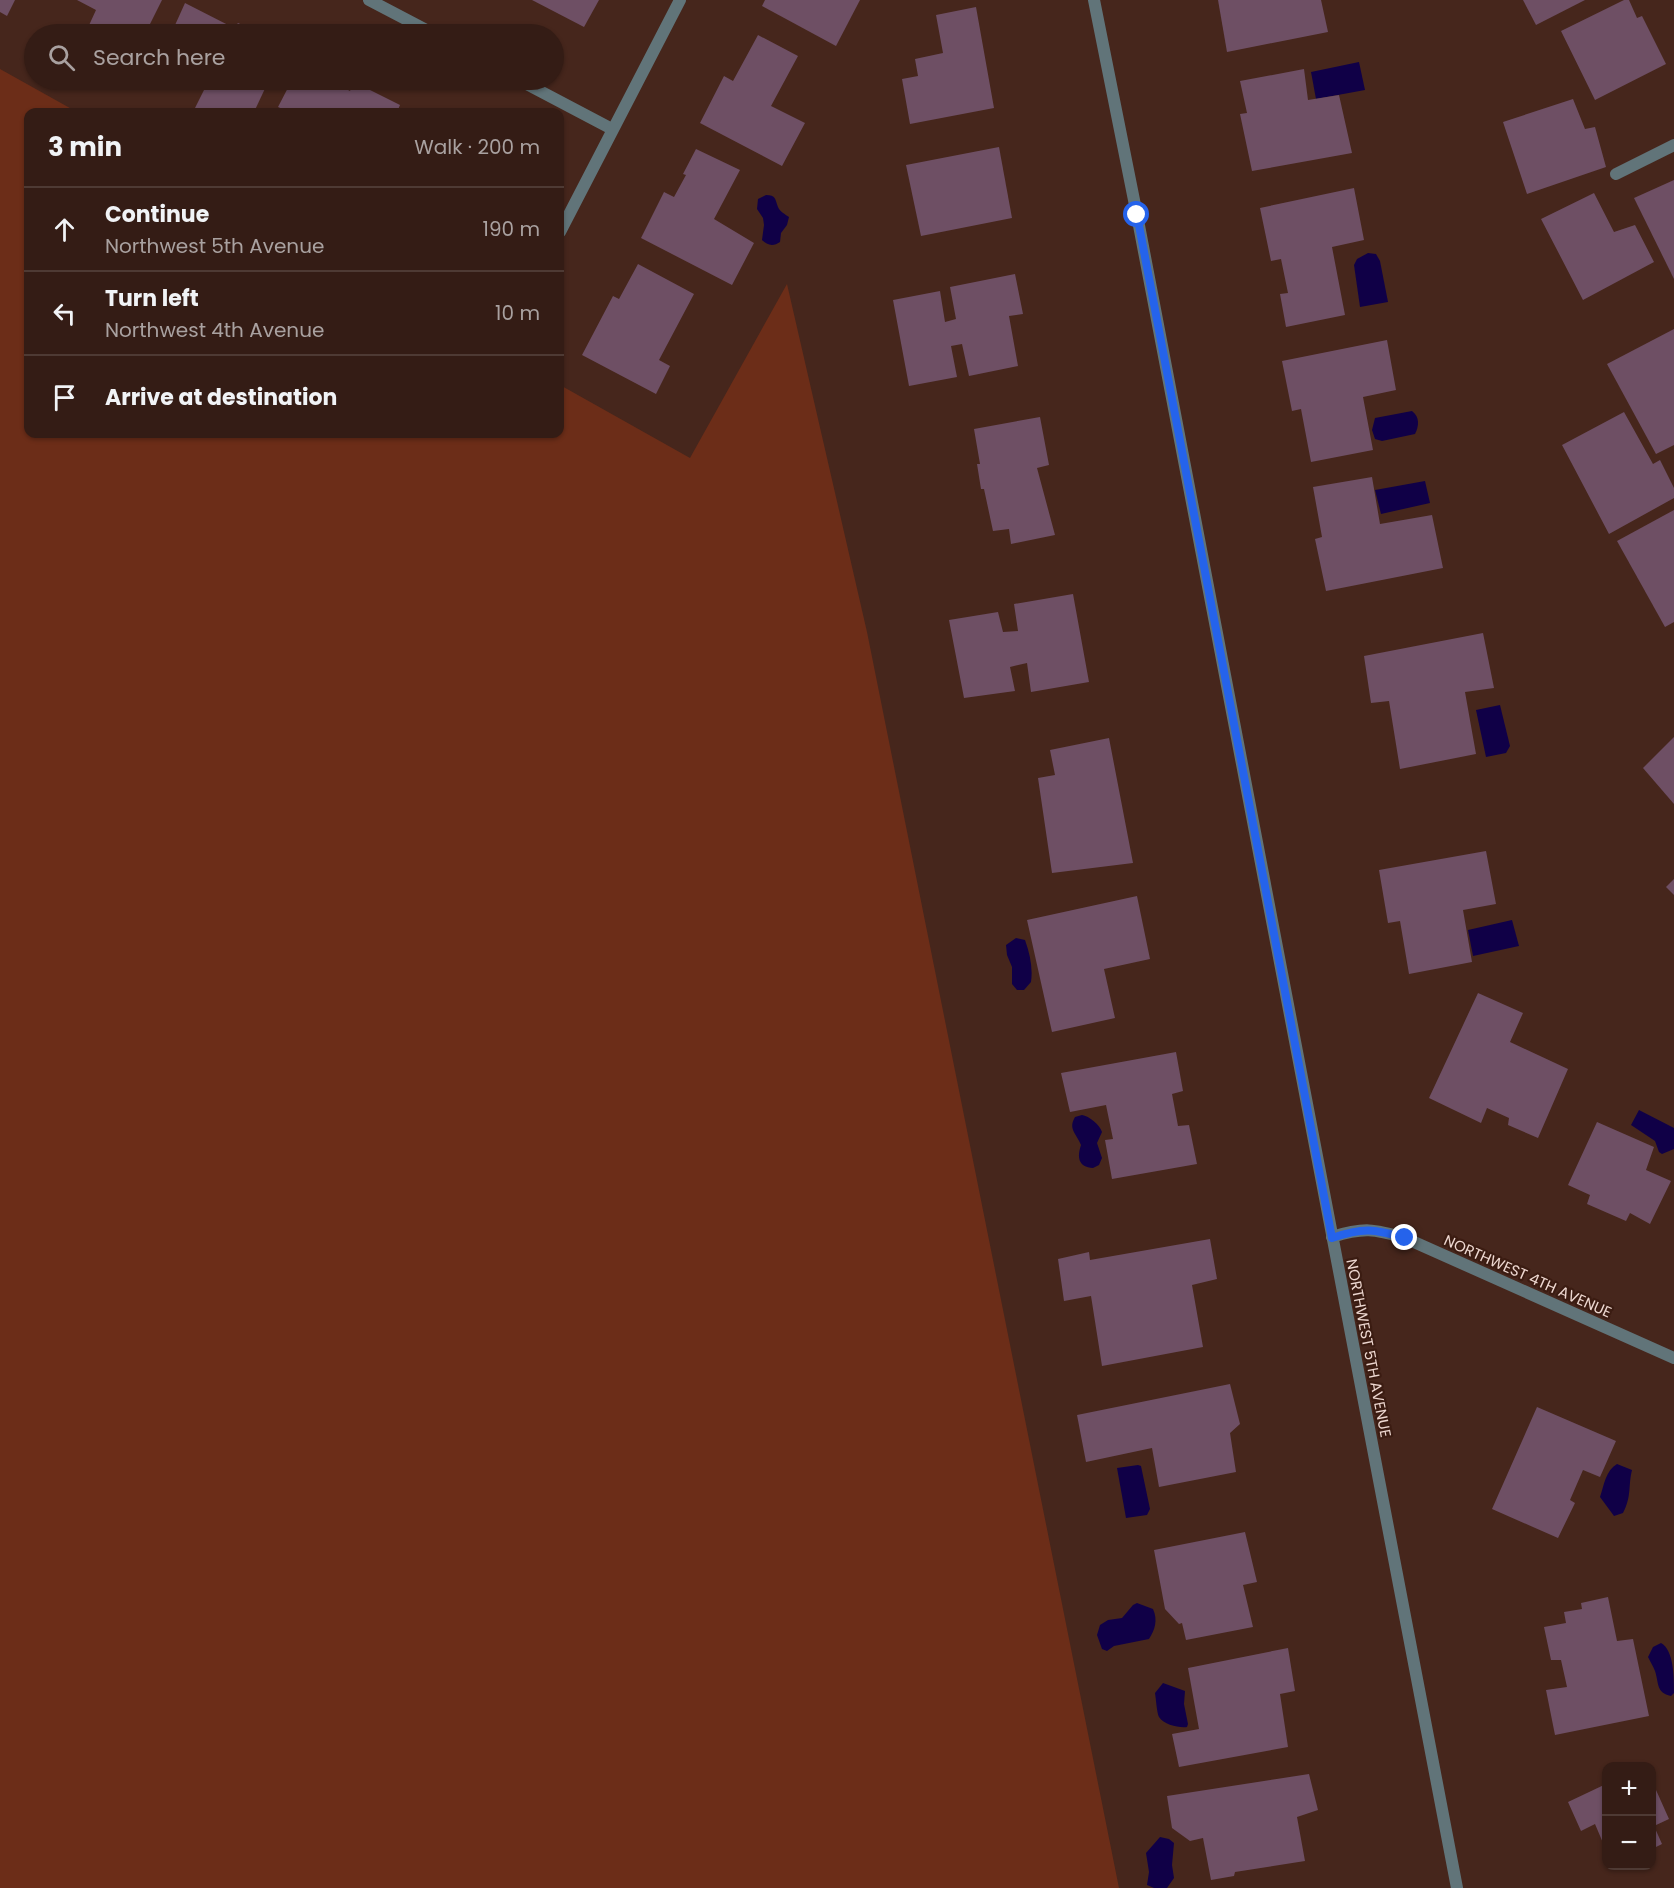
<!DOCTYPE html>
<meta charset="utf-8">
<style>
:root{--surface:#341c15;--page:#3c251e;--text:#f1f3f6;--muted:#a9a1a0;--line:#4e3a34}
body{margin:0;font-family:Poppins,sans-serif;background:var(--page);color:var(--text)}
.controls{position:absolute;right:18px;bottom:18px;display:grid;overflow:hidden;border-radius:12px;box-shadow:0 2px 4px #0004}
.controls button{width:54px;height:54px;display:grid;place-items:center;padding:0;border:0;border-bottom:2px solid var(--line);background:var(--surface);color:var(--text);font:30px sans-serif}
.stop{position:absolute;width:18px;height:18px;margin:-14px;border:4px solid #2563eb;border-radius:50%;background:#fff}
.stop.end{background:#2563eb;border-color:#fff;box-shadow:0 2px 6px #0008}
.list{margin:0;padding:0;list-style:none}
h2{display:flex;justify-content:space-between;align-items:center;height:78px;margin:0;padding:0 24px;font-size:26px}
h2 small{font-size:20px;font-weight:400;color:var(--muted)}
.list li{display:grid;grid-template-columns:39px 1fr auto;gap:18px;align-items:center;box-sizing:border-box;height:84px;padding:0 24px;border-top:2px solid var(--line)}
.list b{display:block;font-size:22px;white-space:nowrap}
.list p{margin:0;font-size:20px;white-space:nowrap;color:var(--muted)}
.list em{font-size:20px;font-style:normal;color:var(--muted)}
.icon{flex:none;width:33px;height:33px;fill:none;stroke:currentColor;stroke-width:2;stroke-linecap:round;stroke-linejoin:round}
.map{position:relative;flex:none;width:1674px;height:1888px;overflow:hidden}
.search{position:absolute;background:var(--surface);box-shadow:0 2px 4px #0004;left:24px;top:24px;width:540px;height:66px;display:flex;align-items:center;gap:15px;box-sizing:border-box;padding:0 21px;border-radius:33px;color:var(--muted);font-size:22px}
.panel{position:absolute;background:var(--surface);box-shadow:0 2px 4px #0004;left:24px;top:108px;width:540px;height:330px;border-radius:12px}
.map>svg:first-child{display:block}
</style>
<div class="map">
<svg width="1674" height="1888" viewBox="0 0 1674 1888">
<rect width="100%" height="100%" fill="#46261c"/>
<path fill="#6c2d18" d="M0 69 77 112H28V434H560V385L690 458 787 284 867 632 1119 1888H0Z"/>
<g fill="#100047">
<path d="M1359 62 1365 90 1316 99 1311 72Z"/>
<path d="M766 195C776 195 775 199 778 207 780 212 785 214 789 217L787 225 781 233 780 242C773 247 767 245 762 240L764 225 763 218 757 209 758 199Z"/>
<path d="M1368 253 1376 254 1380 261 1388 302 1360 307 1354 265 1357 259Z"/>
<path d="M1412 411C1420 417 1419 426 1415 434L1382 441 1375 439 1372 430 1375 418Z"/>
<path d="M1425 481 1430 503 1381 514 1375 490Z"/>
<path d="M1500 705 1510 746 1506 753 1486 757 1476 710Z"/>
<path d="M1512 920 1519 946 1473 956 1468 930Z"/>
<path d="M1016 938 1025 940C1030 954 1033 968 1031 982L1024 990H1017L1012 984V967L1007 955 1006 945Z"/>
<path d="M1639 1110 1674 1128V1149L1662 1154 1659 1152 1655 1141 1631 1125Z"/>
<path d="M1082 1115C1089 1116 1100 1125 1102 1132L1097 1143 1102 1158 1099 1165 1093 1168C1078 1167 1077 1157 1081 1145 1076 1133 1068 1129 1075 1117Z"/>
<path d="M1617 1464 1632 1470C1628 1486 1632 1496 1623 1513L1614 1516 1600 1497C1604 1485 1606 1470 1617 1464Z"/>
<path d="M1138 1465 1141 1466 1150 1509 1147 1515 1126 1518 1117 1468Z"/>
<path d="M1137 1603 1153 1609C1158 1620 1155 1630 1149 1639L1114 1646 1107 1651 1102 1649 1097 1635 1100 1625 1108 1620 1122 1618 1133 1605Z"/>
<path d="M1661 1643C1674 1650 1674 1678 1674 1693L1671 1696C1656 1693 1659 1683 1655 1671 1653 1666 1650 1661 1648 1657L1653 1647Z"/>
<path d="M1163 1683 1185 1691 1184 1704 1188 1724 1187 1727C1179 1728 1164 1725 1159 1717 1157 1714 1156 1699 1155 1693Z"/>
<path d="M1160 1837 1169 1839 1174 1843 1172 1865 1174 1878 1167 1888H1154L1147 1885 1149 1872 1146 1853Z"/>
</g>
<g fill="#6e4f64">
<path d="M0 0H15L7 16 0 12Z"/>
<path d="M77 0H162L145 34H85L96 10Z"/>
<path d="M532 0H599L584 27Z"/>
<path d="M765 0H860L836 46 762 6Z"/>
<path d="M1218 0H1321L1328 32 1227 52Z"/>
<path d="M1523 0H1585L1536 25Z"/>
<path d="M1624 0H1629L1637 18 1642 16 1666 64 1595 100 1561 31Z"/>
<path d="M185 3 234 28 238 23 261 34H171Z"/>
<path d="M976 7 994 108 910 124 902 79 918 76 915 59 943 53 936 15Z"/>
<path d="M758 35 798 56 771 106 805 123 782 166 700 123 724 76 733 81Z"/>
<path d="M1304 69 1308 100 1339 95 1352 153 1252 171 1240 114 1247 113 1240 81Z"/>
<path d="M209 80H269L254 112H193Z"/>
<path d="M292 80H329L350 91 354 82 400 105 397 112H289L278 107Z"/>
<path d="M1573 99 1585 129 1595 127 1606 167 1527 194 1503 122Z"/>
<path d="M999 147 1012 218 921 236 906 165Z"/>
<path d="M696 149 740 170 714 219 754 243 732 285 641 238 664 192 674 197 686 175 683 174Z"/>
<path d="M1674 180V279L1634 198Z"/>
<path d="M1354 188 1364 240 1332 247 1345 315 1286 327 1280 294 1288 293 1281 259 1271 261 1260 208Z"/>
<path d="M1594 193 1614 232 1635 225 1654 262 1583 300 1541 219Z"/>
<path d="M638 264 694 294 659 360 670 366 656 394 582 355 613 296 619 299Z"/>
<path d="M1015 274 1023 314 1009 316 1018 366 969 376 962 344 951 346 957 377 909 386 893 300 940 291 945 322 956 319 950 287Z"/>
<path d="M1674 329V445L1656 454 1607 364Z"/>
<path d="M1387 340 1396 390 1363 397 1373 450 1311 462 1301 409 1292 411 1282 361Z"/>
<path d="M1624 412 1653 464 1660 460 1674 488V498L1609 534 1562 445Z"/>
<path d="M1040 417 1049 465 1037 468 1055 535 1011 544 1009 529 993 531 984 489H981L977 464H980L974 429Z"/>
<path d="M1372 477 1380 524 1432 515 1443 568 1326 591 1315 539 1322 537 1313 487Z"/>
<path d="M1674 510V622L1665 627 1617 541Z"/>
<path d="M1073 594 1089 682 1031 692 1027 663 1010 667 1015 691 964 698 949 620 998 612 1003 632 1018 631 1014 604Z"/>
<path d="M1483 633 1494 688 1465 692 1476 754 1400 769 1389 701 1371 703 1364 656Z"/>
<path d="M1674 737V804L1643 768Z"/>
<path d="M1109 738 1133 863 1052 873 1038 778 1055 775 1050 750Z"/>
<path d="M1486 851 1496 904 1463 910 1472 962 1409 974 1400 921 1388 923 1379 870Z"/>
<path d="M1674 879V895L1666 887Z"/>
<path d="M1137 896 1150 959 1104 969 1115 1018 1052 1032 1027 920Z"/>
<path d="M1478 993 1523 1013 1510 1042 1568 1069 1538 1138 1508 1125 1509 1118 1487 1108 1481 1123 1429 1098Z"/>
<path d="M1176 1052 1183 1091 1172 1094 1178 1126 1189 1125 1197 1164 1112 1179 1105 1140 1113 1139 1106 1105 1070 1112 1061 1073Z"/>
<path d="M1597 1122 1654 1147 1646 1170 1671 1181 1650 1224 1630 1213 1626 1221 1587 1204 1590 1195 1568 1185Z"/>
<path d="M1210 1239 1217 1279 1192 1285 1203 1347 1102 1366 1091 1296 1064 1301 1058 1259 1089 1252 1090 1260Z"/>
<path d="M1230 1384 1240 1424 1230 1433 1236 1472 1159 1487 1152 1448 1086 1462 1077 1415Z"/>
<path d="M1537 1407 1616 1441 1600 1477 1583 1470 1570 1500 1575 1503 1558 1538 1492 1509Z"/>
<path d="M1245 1532 1257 1582 1243 1585 1253 1627 1186 1640 1182 1623 1179 1624 1165 1609 1154 1550Z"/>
<path d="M1608 1597 1617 1641 1633 1639 1649 1716 1555 1735 1546 1690 1567 1687 1561 1660H1551L1544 1627 1566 1623 1564 1612 1582 1609 1581 1603Z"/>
<path d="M1288 1648 1295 1691 1280 1694 1288 1747 1179 1767 1172 1734 1199 1729 1188 1668Z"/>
<path d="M1309 1774 1318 1810 1297 1817 1305 1861 1235 1872 1234 1876 1211 1880 1203 1838 1190 1841 1172 1828 1167 1796Z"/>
<path d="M1652 1781 1669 1819 1654 1826 1662 1844 1652 1849Z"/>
<path d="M1606 1784V1850L1595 1824 1581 1831 1568 1802Z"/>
</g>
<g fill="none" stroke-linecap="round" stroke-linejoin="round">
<path stroke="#617479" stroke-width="12" d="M1616 174 1674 145"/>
<g stroke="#617479" stroke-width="12">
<path d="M369 0 434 34"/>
<path d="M1094 0 1137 215 1457 1888"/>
<path d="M519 80 612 129"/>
<path d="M560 232 680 0"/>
<path d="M1332 1237C1364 1227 1374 1229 1405 1238L1674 1358"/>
</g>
</g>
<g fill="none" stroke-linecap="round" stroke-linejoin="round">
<path stroke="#2563eb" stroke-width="8" d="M1137 215 1332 1238C1364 1227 1374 1229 1405 1238"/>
</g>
<g text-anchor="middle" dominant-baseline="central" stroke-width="4.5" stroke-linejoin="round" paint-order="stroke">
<g font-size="15" fill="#eed8d1" stroke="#3b1c12">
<text transform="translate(1528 1276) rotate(24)">NORTHWEST 4TH AVENUE</text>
<text transform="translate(1369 1348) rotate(79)">NORTHWEST 5TH AVENUE</text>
</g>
</g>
</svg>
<div class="controls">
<button>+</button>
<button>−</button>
</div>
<div class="stop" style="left:1137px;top:215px"></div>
<div class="stop end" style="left:1405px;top:1238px"></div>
<div class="search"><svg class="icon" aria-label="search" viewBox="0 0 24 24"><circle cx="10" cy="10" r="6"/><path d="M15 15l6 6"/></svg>Search here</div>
<section class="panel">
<h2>3 min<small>Walk · 200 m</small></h2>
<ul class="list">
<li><svg class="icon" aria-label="ahead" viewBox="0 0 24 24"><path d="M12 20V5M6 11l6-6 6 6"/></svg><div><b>Continue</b><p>Northwest 5th Avenue</p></div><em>190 m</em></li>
<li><svg class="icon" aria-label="left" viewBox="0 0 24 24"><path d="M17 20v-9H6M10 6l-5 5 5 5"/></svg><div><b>Turn left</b><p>Northwest 4th Avenue</p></div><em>10 m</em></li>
<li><svg class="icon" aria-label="arrive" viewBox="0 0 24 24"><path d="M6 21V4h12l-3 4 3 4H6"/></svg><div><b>Arrive at destination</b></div></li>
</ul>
</section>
</div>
